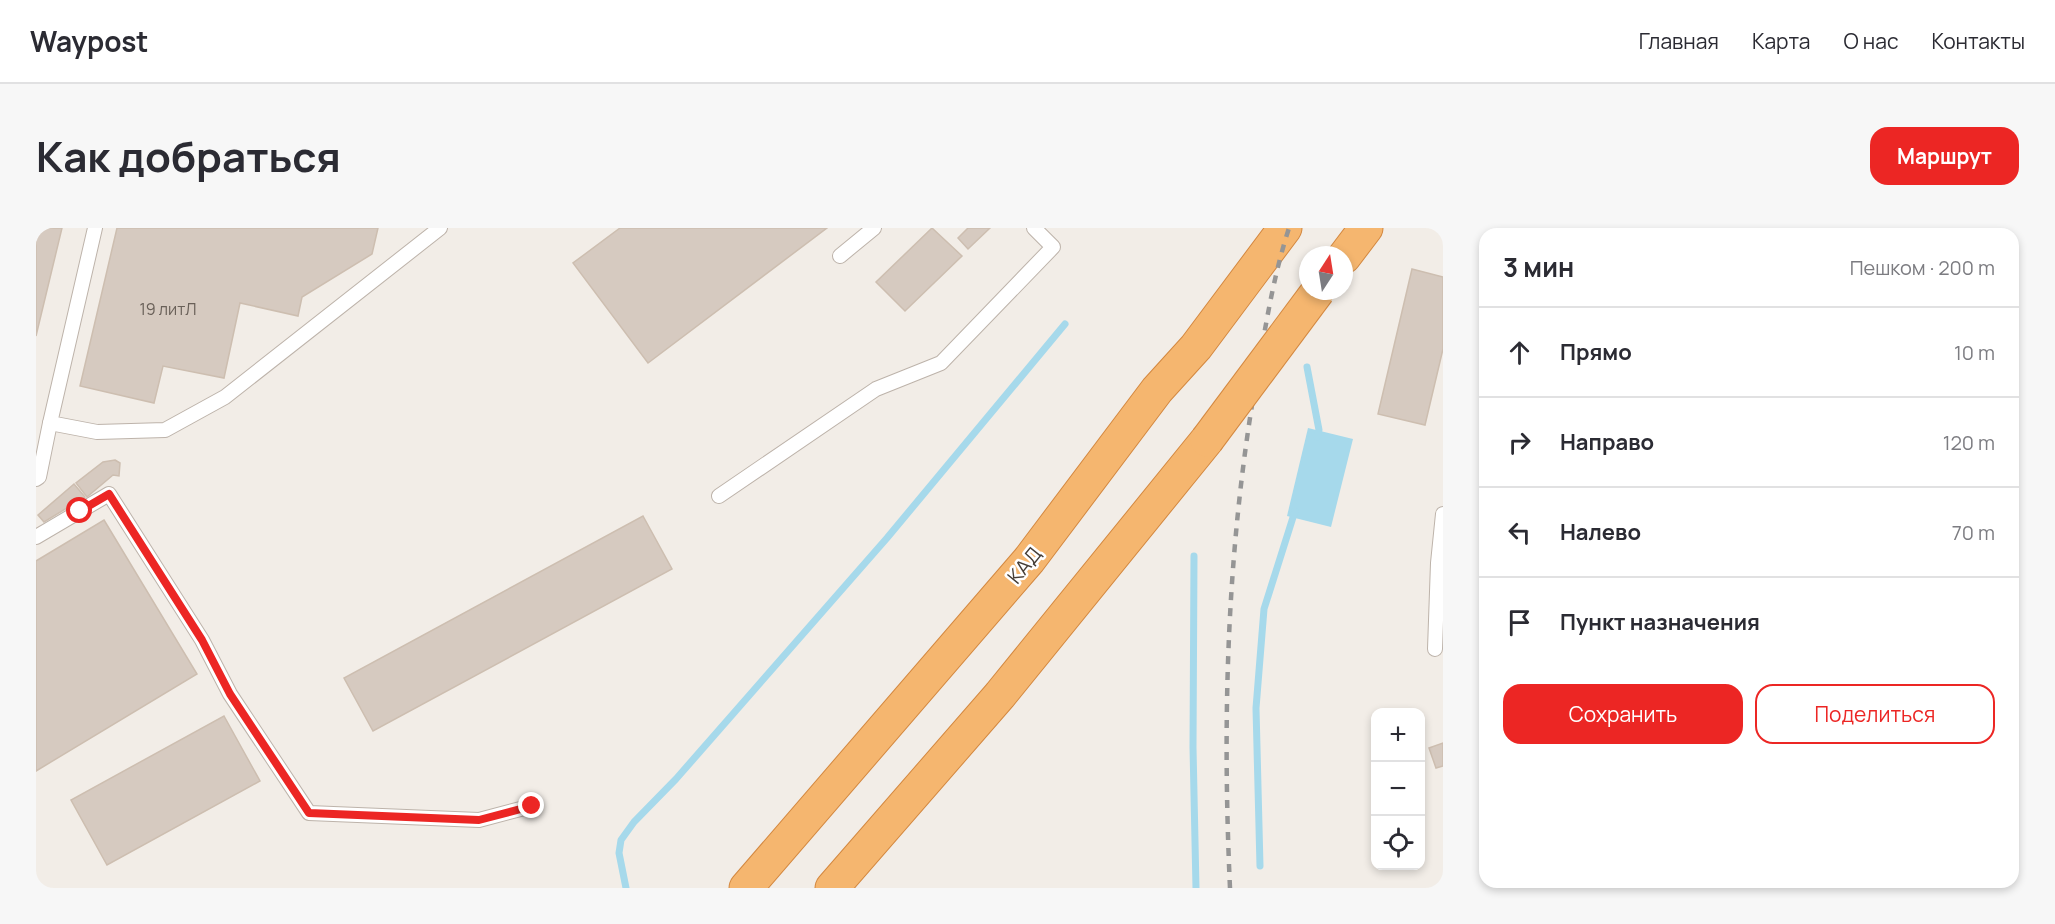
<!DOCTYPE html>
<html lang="ru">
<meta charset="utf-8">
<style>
:root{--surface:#fff;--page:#f7f7f7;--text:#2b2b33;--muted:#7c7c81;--line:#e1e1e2;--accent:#ec2624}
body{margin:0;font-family:Manrope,sans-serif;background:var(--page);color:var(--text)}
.controls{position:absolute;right:18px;bottom:18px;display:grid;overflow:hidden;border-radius:12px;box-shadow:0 3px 9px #0003}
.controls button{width:54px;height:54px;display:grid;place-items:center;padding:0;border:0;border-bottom:2px solid var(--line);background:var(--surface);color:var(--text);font:30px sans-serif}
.compass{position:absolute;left:1263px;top:18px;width:54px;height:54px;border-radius:50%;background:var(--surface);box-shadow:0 3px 9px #0003;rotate:12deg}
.stop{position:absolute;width:18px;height:18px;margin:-14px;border:4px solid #ec2624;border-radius:50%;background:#fff}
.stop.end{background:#ec2624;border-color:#fff;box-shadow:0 2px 6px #0008}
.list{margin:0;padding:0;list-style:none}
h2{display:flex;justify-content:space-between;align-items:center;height:78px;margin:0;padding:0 24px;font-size:26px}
h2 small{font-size:20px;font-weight:400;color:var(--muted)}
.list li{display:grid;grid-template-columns:39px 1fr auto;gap:18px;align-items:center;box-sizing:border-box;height:90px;padding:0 24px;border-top:2px solid var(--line)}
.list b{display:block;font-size:22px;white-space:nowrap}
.list em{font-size:20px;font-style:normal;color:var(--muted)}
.actions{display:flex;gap:12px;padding:18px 24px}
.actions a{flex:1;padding:14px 0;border:2px solid var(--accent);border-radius:18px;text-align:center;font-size:21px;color:var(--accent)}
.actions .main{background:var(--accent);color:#fff}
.icon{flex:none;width:33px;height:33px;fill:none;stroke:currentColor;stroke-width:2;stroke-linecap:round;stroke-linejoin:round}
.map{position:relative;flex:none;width:1407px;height:660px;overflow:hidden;border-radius:18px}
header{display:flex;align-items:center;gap:36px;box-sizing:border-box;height:84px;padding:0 30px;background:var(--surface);border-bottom:2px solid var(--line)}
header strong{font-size:28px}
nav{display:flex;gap:33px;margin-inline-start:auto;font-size:21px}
.intro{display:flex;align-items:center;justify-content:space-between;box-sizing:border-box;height:144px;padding:0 36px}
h1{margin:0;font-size:42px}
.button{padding:15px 27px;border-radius:18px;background:var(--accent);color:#fff;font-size:21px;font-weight:700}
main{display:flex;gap:36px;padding:0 36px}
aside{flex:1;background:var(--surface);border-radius:18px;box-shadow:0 3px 9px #0003}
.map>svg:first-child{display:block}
</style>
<header>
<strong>Waypost</strong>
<nav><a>Главная</a><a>Карта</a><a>О нас</a><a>Контакты</a></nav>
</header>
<div class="intro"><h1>Как добраться</h1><a class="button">Маршрут</a></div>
<main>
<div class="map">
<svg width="1407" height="660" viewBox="0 0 1407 660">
<rect width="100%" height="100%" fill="#f2ede7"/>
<path fill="#a6d9eb" d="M1272 200 1317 211 1295 299 1251 288Z"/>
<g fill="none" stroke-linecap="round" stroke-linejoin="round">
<g stroke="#a6d9eb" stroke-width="7">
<path d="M1271 139 1283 202 1281 209"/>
<path d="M1158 328 1157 519 1160 660"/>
<path d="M1224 638 1220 480 1228 381 1259 283"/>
<path d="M590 660 583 625 585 612 598 594 640 551 851 310 1029 96"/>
</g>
</g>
<g fill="#d6cac0" stroke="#cdbeb0" stroke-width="1.5">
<path d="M0 0H26L0 108Z"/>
<path d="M81 0H342L336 26 266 69 262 88 204 75 188 150 127 138 118 175 44 158Z"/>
<path d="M584 0H791L612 135 537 35Z"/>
<path d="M896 0 926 28 869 83 840 54Z"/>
<path d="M932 0H954L932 21 922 10Z"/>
<path d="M1376 41 1407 49V121L1389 197 1342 186Z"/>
<path d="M79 232 84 235 83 248 77 247 51 269 40 255 67 234Z"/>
<path d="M38 256 49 269 8 294 2 287Z"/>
<path d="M607 288 636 341 337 503 308 450Z"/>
<path d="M68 292 161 446 0 543V333Z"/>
<path d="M188 488 224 553 71 637 35 572Z"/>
<path d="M1407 515V538L1400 540 1393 520Z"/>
</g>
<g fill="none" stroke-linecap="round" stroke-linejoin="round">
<defs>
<g id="lane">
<path d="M59 0 14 195 61 204 129 202 189 169 404 0"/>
<path d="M804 28 838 0"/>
<path d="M0 251 3 249 14 195"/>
<path d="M683 268 840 161 905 135 1017 19 998 0"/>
<path d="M0 309 73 266 166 412 194 466 273 585 443 592 496 578"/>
<path d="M1399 421 1402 335 1407 286"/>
</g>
<g id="highway">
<path d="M1308 29 1330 0"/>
<path d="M710 660 993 332 1121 162 1160 119 1249 0"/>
<path d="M796 660 964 467 1171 212"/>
</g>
</defs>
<use href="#lane" stroke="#bdb3aa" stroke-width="16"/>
<use href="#highway" stroke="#d38840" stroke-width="35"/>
<use href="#lane" stroke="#fff" stroke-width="14"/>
<use href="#highway" stroke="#f5b66f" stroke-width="33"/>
<path stroke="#959595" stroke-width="4.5" stroke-dasharray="8 8" stroke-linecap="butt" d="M1194 660C1186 487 1191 313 1222 142 1230 95 1238 46 1253 0"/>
<defs>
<path id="highway-bridge" d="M1171 212 1282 63"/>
</defs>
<use href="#highway-bridge" stroke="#d38840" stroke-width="35" stroke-linecap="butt"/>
<use href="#highway-bridge" stroke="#f5b66f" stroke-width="33"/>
</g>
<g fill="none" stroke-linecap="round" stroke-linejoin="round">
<path stroke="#ec2624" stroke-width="8" d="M44 283 73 266 166 412 194 466 273 585 443 592 496 578"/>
</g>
<g text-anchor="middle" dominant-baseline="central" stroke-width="5" stroke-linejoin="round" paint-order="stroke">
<g font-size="16" fill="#696058">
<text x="132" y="81">19 литЛ</text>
</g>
<g font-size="20" fill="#453d36" stroke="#fff">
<text transform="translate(988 337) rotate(-51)">КАД</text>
</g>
</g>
</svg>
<div class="controls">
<button>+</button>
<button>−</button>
<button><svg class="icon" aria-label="locate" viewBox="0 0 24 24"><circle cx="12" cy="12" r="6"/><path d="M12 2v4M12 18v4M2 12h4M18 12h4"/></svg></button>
</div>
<svg class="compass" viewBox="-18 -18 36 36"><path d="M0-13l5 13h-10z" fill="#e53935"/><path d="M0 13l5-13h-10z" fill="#7c7c81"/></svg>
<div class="stop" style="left:44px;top:283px"></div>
<div class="stop end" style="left:496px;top:578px"></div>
</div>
<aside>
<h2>3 мин<small>Пешком · 200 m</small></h2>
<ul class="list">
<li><svg class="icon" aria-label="ahead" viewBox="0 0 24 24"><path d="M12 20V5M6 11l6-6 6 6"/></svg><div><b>Прямо</b></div><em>10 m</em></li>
<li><svg class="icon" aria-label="right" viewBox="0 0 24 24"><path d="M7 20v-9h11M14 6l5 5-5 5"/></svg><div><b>Направо</b></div><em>120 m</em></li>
<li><svg class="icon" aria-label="left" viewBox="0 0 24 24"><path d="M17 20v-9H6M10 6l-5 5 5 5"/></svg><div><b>Налево</b></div><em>70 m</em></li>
<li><svg class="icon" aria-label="arrive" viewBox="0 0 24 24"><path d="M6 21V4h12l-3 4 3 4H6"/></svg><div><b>Пункт назначения</b></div></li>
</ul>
<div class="actions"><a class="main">Сохранить</a><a>Поделиться</a></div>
</aside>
</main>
